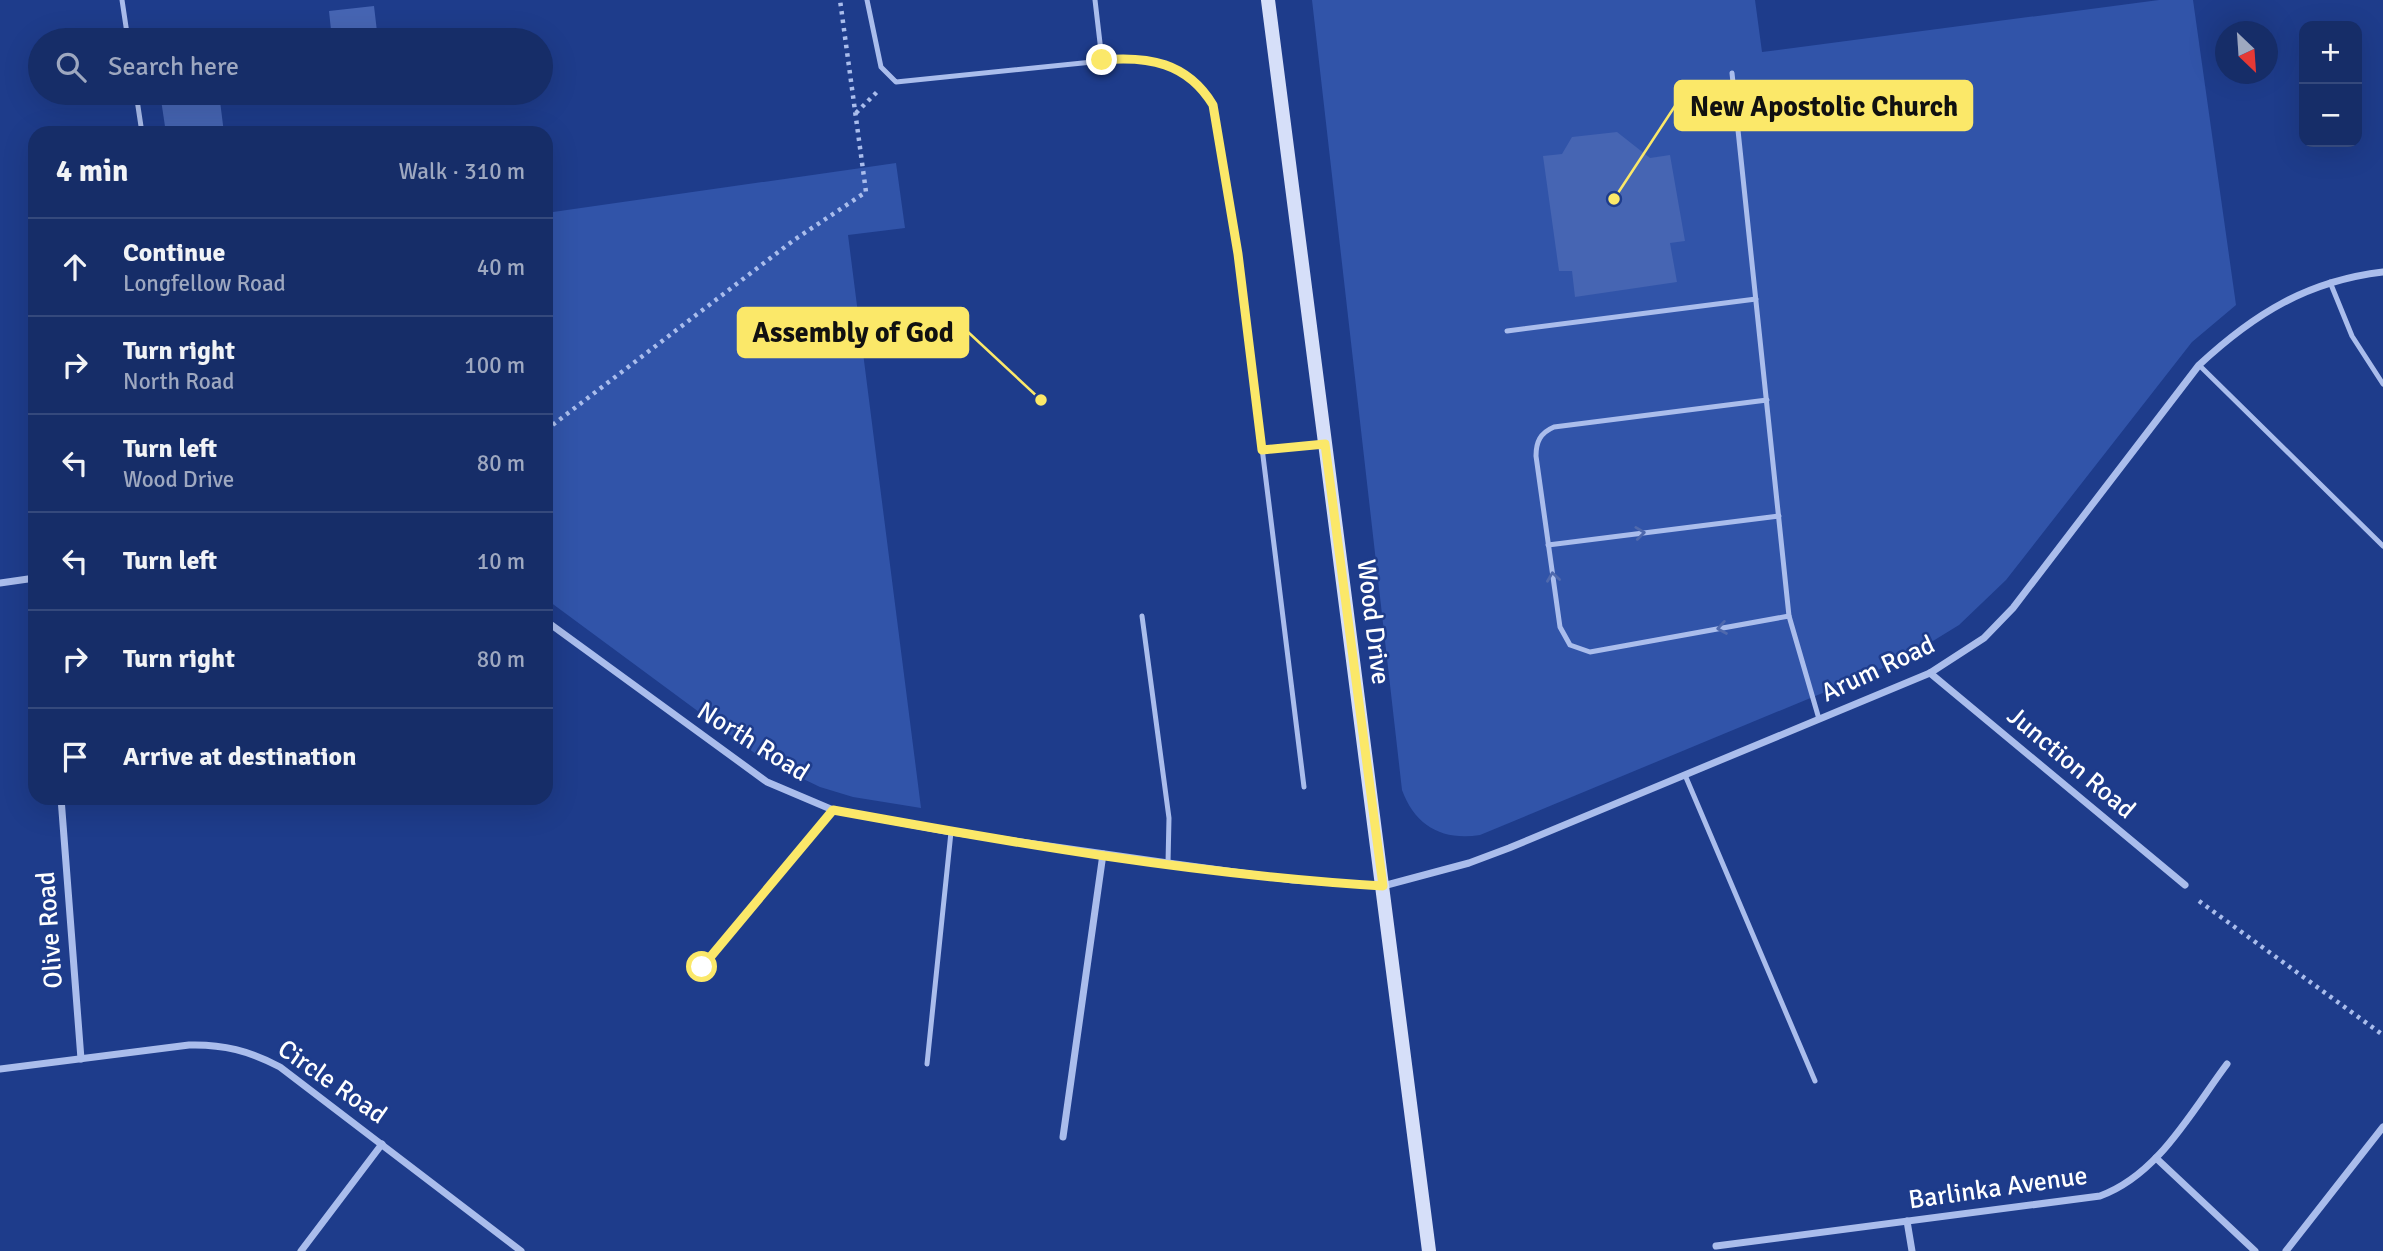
<!DOCTYPE html>
<meta charset="utf-8">
<style>
:root{--surface:#162d68;--page:#1f356e;--text:#f1f3f6;--muted:#9ea8c0;--line:#35497c}
body{margin:0;font-family:Signika,sans-serif;background:var(--page);color:var(--text)}
.controls{position:absolute;right:21px;top:21px;display:grid;overflow:hidden;border-radius:14px;box-shadow:0 7px 28px #0002}
.controls button{width:63px;height:63px;display:grid;place-items:center;padding:0;border:0;border-bottom:2px solid var(--line);background:var(--surface);color:var(--text);font:35px sans-serif}
.compass{position:absolute;left:2215px;top:21px;width:63px;height:63px;border-radius:50%;background:var(--surface);box-shadow:0 7px 28px #0002;rotate:155deg}
.stop{position:absolute;width:21px;height:21px;margin:-16px;border:5px solid #fbe869;border-radius:50%;background:#fff}
.stop.end{background:#fbe869;border-color:#fff;box-shadow:0 2px 7px #0008}
.list{margin:0;padding:0;list-style:none}
h2{display:flex;justify-content:space-between;align-items:center;height:91px;margin:0;padding:0 28px;font-size:30px}
h2 small{font-size:23px;font-weight:400;color:var(--muted)}
.list li{display:grid;grid-template-columns:46px 1fr auto;gap:21px;align-items:center;box-sizing:border-box;height:98px;padding:0 28px;border-top:2px solid var(--line)}
.list b{display:block;font-size:26px;white-space:nowrap}
.list p{margin:0;font-size:23px;white-space:nowrap;color:var(--muted)}
.list em{font-size:23px;font-style:normal;color:var(--muted)}
.icon{flex:none;width:38px;height:38px;fill:none;stroke:currentColor;stroke-width:2;stroke-linecap:round;stroke-linejoin:round}
.map{position:relative;flex:none;width:2383px;height:1251px;overflow:hidden}
.search{position:absolute;background:var(--surface);box-shadow:0 7px 28px #0002;left:28px;top:28px;width:525px;height:77px;display:flex;align-items:center;gap:18px;box-sizing:border-box;padding:0 24px;border-radius:38px;color:var(--muted);font-size:26px}
.panel{position:absolute;background:var(--surface);box-shadow:0 7px 28px #0002;left:28px;top:126px;width:525px;height:679px;border-radius:21px}
.map>svg:first-child{display:block}
</style>
<div class="map">
<svg width="2383" height="1251" viewBox="0 0 2383 1251">
<rect width="100%" height="100%" fill="#1e3c8b"/>
<g fill="#3154a9">
<path d="M1312 0H1755L1762 52 2159 0H2193L2236 305 2192 342 2006 580 1959 625 1902 660 1480 835C1443 841 1415 826 1402 790Z"/>
<path d="M896 163 905 228 848 235 921 808 853 797 820 787 764 760 546 599V213Z"/>
</g>
<g fill="#4665b3">
<path d="M374 6 378 40H289V36L331 30 329 11Z"/>
<path d="M160 93H219L224 133H166Z"/>
<path d="M1617 132 1650 158 1670 155 1685 241 1670 243 1677 282 1575 297 1572 271H1559L1543 156 1562 154 1572 137Z"/>
</g>
<g fill="none" stroke-linecap="round" stroke-linejoin="round">
<g stroke="#aabdec" stroke-width="4.5" stroke-dasharray="3.5 5" stroke-linecap="butt">
<path d="M856 113 877 92"/>
<path d="M546 430 794 240 866 192 840 0"/>
<path d="M2199 901 2383 1035"/>
</g>
<g stroke="#aabdec" stroke-width="5">
<path d="M122 0 128 40"/>
<path d="M867 0 881 67 896 82 1132 58C1168 62 1194 73 1214 105L1238 254 1304 787"/>
<path d="M1095 0 1102 60"/>
<path d="M1732 73 1789 616 1819 719"/>
<path d="M136 93 142 133"/>
<path d="M2330 282 2352 336 2383 384"/>
<path d="M1507 331 1756 299"/>
<path d="M2199 365 2383 546"/>
<path d="M1767 400 1554 427C1540 433 1536 442 1536 456L1560 627 1570 645 1590 652 1789 616"/>
<path d="M1262 450 1322 444"/>
<path d="M1548 545 1779 516"/>
<path d="M1142 616 1169 818 1168 863"/>
<path d="M1685 775 1815 1081"/>
<path d="M927 1064 951 832"/>
</g>
<g stroke="#aabdec" stroke-width="7">
<path d="M0 583 35 578"/>
<path d="M546 621 767 782 833 810 951 832 1168 863 1293 880 1383 886 1469 863 1509 848 1930 673 1984 638 2013 608 2199 365C2254 314 2307 281 2383 272"/>
<path d="M1930 673 2185 885"/>
<path d="M61 798 81 1059"/>
<path d="M702 967 833 810"/>
<path d="M0 1069 189 1045C223 1044 250 1051 280 1067L521 1251"/>
<path d="M1063 1137 1103 854"/>
<path d="M2156 1158 2255 1251"/>
<path d="M1907 1221 1912 1251"/>
<path d="M1716 1246 2100 1196C2158 1175 2191 1112 2227 1064"/>
<path d="M301 1251 382 1144"/>
<path d="M2286 1251 2383 1127"/>
</g>
<path stroke="#d6dff9" stroke-width="14" d="M1268 0 1429 1251"/>
</g>
<defs><path id="oneway-chevron" d="M-2-3.5L2.5 0L-2 3.5" fill="none" stroke-width="1.6" stroke-linecap="round" stroke-linejoin="round" transform="scale(1.75)"/></defs>
<g stroke="#4f69ad">
<use href="#oneway-chevron" transform="translate(1640 533) rotate(-7)"/>
<use href="#oneway-chevron" transform="translate(1553 577) rotate(-98)"/>
<use href="#oneway-chevron" transform="translate(1722 628) rotate(170)"/>
</g>
<g fill="none" stroke-linecap="round" stroke-linejoin="round">
<path stroke="#fbe869" stroke-width="9" d="M702 967 833 810C1014 843 1199 875 1383 886L1325 444 1262 450 1238 254 1213 105C1187 62 1148 56 1102 60"/>
</g>
<g text-anchor="middle" dominant-baseline="central" stroke-width="5" stroke-linejoin="round" paint-order="stroke">
<g font-size="26" fill="#fff" stroke="#1e3c8b">
<text transform="translate(1373 622) rotate(83)">Wood Drive</text>
<text transform="translate(1878 669) rotate(-25)">Arum Road</text>
<text transform="translate(753 742) rotate(32)">North Road</text>
<text transform="translate(2071 763) rotate(40)">Junction Road</text>
<text transform="translate(50 930) rotate(-94)">Olive Road</text>
<text transform="translate(332 1082) rotate(35)">Circle Road</text>
<text transform="translate(1998 1188) rotate(-8)">Barlinka Avenue</text>
</g>
</g>
<path fill="none" stroke="#fbe869" stroke-width="2.5" d="M1614 199L1675 106M1041 400L968 332"/>
<g fill="#fbe869" stroke="#1e3c8b" stroke-width="2.5">
<circle cx="1614" cy="199" r="7"/>
<circle cx="1041" cy="400" r="7"/>
</g>
<g fill="#fbe869" stroke="#fbe869" stroke-width="2.5">
<rect x="1675" y="81" width="297" height="49" rx="7"/>
<rect x="738" y="308" width="230" height="49" rx="7"/>
</g>
<g font-size="28" text-anchor="middle" font-weight="bold" fill="#111">
<text x="1824" y="116">New Apostolic Church</text>
<text x="853" y="342">Assembly of God</text>
</g>
</svg>
<div class="controls">
<button>+</button>
<button>−</button>
</div>
<svg class="compass" viewBox="-18 -18 36 36"><path d="M0-13l5 13h-10z" fill="#e53935"/><path d="M0 13l5-13h-10z" fill="#9ea8c0"/></svg>
<div class="stop" style="left:702px;top:967px"></div>
<div class="stop end" style="left:1102px;top:60px"></div>
<div class="search"><svg class="icon" aria-label="search" viewBox="0 0 24 24"><circle cx="10" cy="10" r="6"/><path d="M15 15l6 6"/></svg>Search here</div>
<section class="panel">
<h2>4 min<small>Walk · 310 m</small></h2>
<ul class="list">
<li><svg class="icon" aria-label="ahead" viewBox="0 0 24 24"><path d="M12 20V5M6 11l6-6 6 6"/></svg><div><b>Continue</b><p>Longfellow Road</p></div><em>40 m</em></li>
<li><svg class="icon" aria-label="right" viewBox="0 0 24 24"><path d="M7 20v-9h11M14 6l5 5-5 5"/></svg><div><b>Turn right</b><p>North Road</p></div><em>100 m</em></li>
<li><svg class="icon" aria-label="left" viewBox="0 0 24 24"><path d="M17 20v-9H6M10 6l-5 5 5 5"/></svg><div><b>Turn left</b><p>Wood Drive</p></div><em>80 m</em></li>
<li><svg class="icon" aria-label="left" viewBox="0 0 24 24"><path d="M17 20v-9H6M10 6l-5 5 5 5"/></svg><div><b>Turn left</b></div><em>10 m</em></li>
<li><svg class="icon" aria-label="right" viewBox="0 0 24 24"><path d="M7 20v-9h11M14 6l5 5-5 5"/></svg><div><b>Turn right</b></div><em>80 m</em></li>
<li><svg class="icon" aria-label="arrive" viewBox="0 0 24 24"><path d="M6 21V4h12l-3 4 3 4H6"/></svg><div><b>Arrive at destination</b></div></li>
</ul>
</section>
</div>
